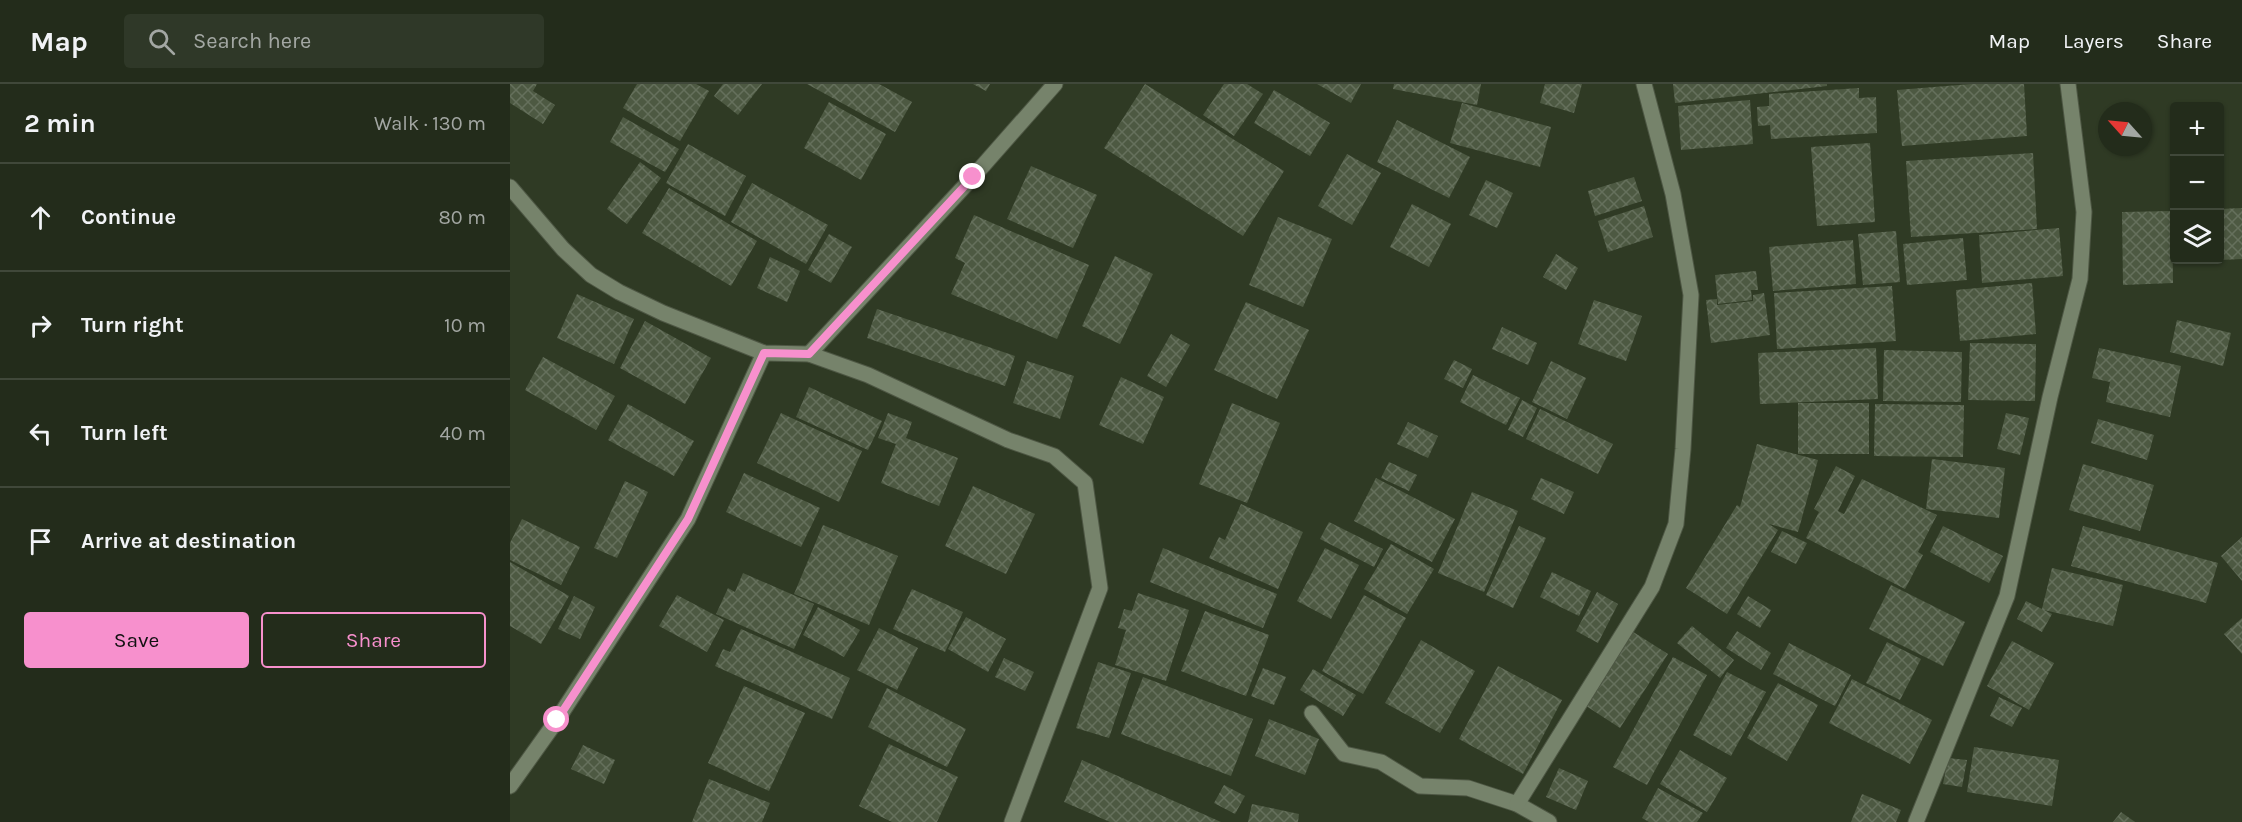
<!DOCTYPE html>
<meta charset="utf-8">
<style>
:root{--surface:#232c1b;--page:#2f3828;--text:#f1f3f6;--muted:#a3a7a3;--line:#40483a;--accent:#f790cd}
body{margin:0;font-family:Karla,sans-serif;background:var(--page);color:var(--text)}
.controls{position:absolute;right:18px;top:18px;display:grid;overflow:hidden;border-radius:6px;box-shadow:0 2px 4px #0004}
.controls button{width:54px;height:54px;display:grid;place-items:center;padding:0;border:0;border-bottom:2px solid var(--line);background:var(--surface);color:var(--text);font:30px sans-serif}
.compass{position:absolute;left:1588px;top:18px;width:54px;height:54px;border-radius:50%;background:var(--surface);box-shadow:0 2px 4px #0004;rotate:297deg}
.stop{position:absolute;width:18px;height:18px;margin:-14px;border:4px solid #f790cd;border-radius:50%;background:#fff}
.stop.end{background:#f790cd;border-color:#fff;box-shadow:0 2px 6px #0008}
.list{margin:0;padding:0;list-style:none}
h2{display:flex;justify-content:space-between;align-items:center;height:78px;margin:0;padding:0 24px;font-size:26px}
h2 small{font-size:20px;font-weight:400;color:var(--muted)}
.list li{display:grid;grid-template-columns:39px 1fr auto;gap:18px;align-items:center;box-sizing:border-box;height:108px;padding:0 24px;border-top:2px solid var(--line)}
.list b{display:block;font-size:22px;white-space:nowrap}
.list em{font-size:20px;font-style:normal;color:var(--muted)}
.actions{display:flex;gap:12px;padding:18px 24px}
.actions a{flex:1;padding:14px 0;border:2px solid var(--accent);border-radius:6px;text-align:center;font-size:21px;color:var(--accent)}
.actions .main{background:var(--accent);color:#111}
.icon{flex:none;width:33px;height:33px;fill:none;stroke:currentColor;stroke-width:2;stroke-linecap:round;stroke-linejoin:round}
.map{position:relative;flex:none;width:1732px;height:738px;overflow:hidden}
header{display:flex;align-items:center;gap:36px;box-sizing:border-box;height:84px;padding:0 30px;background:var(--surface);border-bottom:2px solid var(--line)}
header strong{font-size:28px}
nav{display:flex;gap:33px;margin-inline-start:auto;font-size:21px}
.search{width:420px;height:54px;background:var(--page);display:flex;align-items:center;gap:15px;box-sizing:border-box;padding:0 21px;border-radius:6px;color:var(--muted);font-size:22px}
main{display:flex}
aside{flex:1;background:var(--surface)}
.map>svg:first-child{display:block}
</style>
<header>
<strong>Map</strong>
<div class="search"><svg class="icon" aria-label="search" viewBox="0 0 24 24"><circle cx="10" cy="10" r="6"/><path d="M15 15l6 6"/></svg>Search here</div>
<nav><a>Map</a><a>Layers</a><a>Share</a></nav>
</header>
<main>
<aside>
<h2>2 min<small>Walk · 130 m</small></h2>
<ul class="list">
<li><svg class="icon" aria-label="ahead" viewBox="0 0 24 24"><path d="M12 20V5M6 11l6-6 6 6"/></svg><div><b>Continue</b></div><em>80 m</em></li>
<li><svg class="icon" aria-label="right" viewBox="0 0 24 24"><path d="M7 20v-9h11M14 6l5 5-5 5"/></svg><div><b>Turn right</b></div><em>10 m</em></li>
<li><svg class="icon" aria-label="left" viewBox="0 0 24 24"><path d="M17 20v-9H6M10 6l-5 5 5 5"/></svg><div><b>Turn left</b></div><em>40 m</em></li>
<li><svg class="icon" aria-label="arrive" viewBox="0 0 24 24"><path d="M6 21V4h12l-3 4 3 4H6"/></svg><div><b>Arrive at destination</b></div></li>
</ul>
<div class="actions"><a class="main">Save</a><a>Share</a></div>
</aside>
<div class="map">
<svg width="1732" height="738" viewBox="0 0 1732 738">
<defs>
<pattern id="building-cross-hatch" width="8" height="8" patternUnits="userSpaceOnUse" patternTransform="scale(1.5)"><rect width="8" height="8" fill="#4d5942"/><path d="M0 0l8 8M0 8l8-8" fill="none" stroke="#65705c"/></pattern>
</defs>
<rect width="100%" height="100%" fill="#2f3a24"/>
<g fill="url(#building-cross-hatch)">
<path d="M0 0H27L23 7 45 21 33 40 0 19Z"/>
<path d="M127 0H186L199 7 170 57 113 24Z"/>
<path d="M213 0H252L228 31 204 12Z"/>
<path d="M297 0H369L402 18 385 48Z"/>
<path d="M463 0H480L476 7Z"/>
<path d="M635 0 774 87 733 152 594 64Z"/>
<path d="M714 0H737L753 10 724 52 693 31Z"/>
<path d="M807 0H851L841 19Z"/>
<path d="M884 0H971L967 21 883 5Z"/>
<path d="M1035 0H1072L1064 29 1030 19Z"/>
<path d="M1163 0H1317V2L1165 19Z"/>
<path d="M1461 0H1514L1517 52 1392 62 1387 6Z"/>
<path d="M1349 4V14L1366 13 1367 49 1261 55 1260 41 1248 42 1247 23 1259 22V10Z"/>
<path d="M764 6 820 39 800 72 744 39Z"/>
<path d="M1240 16 1243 60 1171 66 1168 22Z"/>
<path d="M319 18 376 50 351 96 294 64Z"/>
<path d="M952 19 1041 43 1030 83 940 59Z"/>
<path d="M113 33 169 65 155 88 100 58Z"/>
<path d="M887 36 960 73 939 114 867 78Z"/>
<path d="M1360 59 1365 138 1307 142 1301 63Z"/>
<path d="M178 60 236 92 215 132 156 99Z"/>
<path d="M1523 69 1527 145 1401 153 1396 77Z"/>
<path d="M837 70 871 89 842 141 808 122Z"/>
<path d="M130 78 151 94 117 140 97 125Z"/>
<path d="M521 82 587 111 563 164 497 135Z"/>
<path d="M1124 93 1132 117 1085 132 1078 107Z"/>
<path d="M976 96 1003 109 987 144 959 131Z"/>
<path d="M242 99 318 141 296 180 221 138Z"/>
<path d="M159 104 247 157 221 202 132 149Z"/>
<path d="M902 120 941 140 919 183 880 163Z"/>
<path d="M1134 122 1143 153 1098 168 1088 137Z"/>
<path d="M1732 124V175L1710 176V125Z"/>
<path d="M1662 127 1663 199 1613 201 1612 128Z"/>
<path d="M464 131 579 181 547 255 441 210 455 179 445 174Z"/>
<path d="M768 133 822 155 793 223 739 201Z"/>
<path d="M1549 144 1553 192 1472 199 1469 151Z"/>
<path d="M1386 147 1390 198 1353 201 1348 150Z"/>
<path d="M319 150 342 163 321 199 298 186Z"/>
<path d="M1453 154 1457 196 1397 201 1393 160Z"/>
<path d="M1343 156 1346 200 1263 207 1259 163Z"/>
<path d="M1046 170 1068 184 1056 206 1033 193Z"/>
<path d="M605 172 643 190 610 260 572 242Z"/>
<path d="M260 173 290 187 277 218 247 204Z"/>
<path d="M1246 187 1248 206H1241L1242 216 1208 220 1205 191Z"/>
<path d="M1522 199 1526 250 1450 257 1446 206Z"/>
<path d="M1382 202 1386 257 1267 265 1264 209Z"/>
<path d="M1254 209 1260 251 1201 259 1196 216 1207 215V221L1243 217V211Z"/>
<path d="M67 210 124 235 104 280 47 254Z"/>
<path d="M1084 216 1132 232 1116 277 1068 260Z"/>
<path d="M736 218 799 246 767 315 704 286Z"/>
<path d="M367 225 505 272 495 302 357 254Z"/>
<path d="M1667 236 1721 249 1713 282 1660 268Z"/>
<path d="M135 237 201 274 175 320 110 284Z"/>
<path d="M992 243 1027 259 1018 281 982 265Z"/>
<path d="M661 250 680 261 656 303 637 292Z"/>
<path d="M1460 259 1526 260 1525 317 1458 316Z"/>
<path d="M1366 264 1368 315 1250 320 1248 269Z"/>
<path d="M1589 264 1671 282 1660 333 1596 318 1600 298 1582 294Z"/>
<path d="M1374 266 1452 268 1451 318 1373 317Z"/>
<path d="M33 273 105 312 86 346 15 306Z"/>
<path d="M944 276 962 285 953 304 934 295Z"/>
<path d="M517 277 564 292 550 335 503 319Z"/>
<path d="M1041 277 1076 294 1057 335 1022 318Z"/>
<path d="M963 291 1010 314 996 341 950 318Z"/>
<path d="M611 293 654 313 633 360 589 341Z"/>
<path d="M299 303 372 337 358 366 286 333Z"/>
<path d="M1012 316 1027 324 1013 353 998 346Z"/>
<path d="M722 319 770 339 737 419 689 400Z"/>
<rect x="1288" y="319" width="71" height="51"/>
<path d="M118 320 184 357 164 392 98 356Z"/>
<path d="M1365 320 1454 321 1453 373 1364 372Z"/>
<path d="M1030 325 1103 360 1088 390 1016 355Z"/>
<path d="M271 329 352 367 329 418 247 379Z"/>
<path d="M378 329 402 338 396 354 448 374 429 422 371 399 386 360 368 354Z"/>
<path d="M1496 329 1519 334 1510 371 1487 365Z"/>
<path d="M1588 335 1644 351 1637 376 1581 359Z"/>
<path d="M898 338 928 352 918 374 887 360Z"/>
<path d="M1247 360 1308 376 1288 448 1259 440 1268 446 1217 530 1176 504 1227 421 1230 423Z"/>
<path d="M1422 375 1495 384 1489 434 1416 425Z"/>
<path d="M879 378 907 391 899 407 871 394Z"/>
<path d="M1573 380 1644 401 1630 447 1559 426Z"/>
<path d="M1326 382 1345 392 1328 427 1334 430 1352 395 1427 431 1408 468 1413 471 1395 505 1296 454 1309 428 1304 425Z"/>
<path d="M234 389 310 424 291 463 216 428Z"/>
<path d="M866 394 945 435 922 478 844 437Z"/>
<path d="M1031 394 1064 408 1054 430 1021 415Z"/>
<path d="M115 397 138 408 107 474 84 464Z"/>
<path d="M463 402 525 430 496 490 435 462Z"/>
<path d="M962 408 1008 427 974 508 928 489Z"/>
<path d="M731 420 793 448 768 505 699 474 709 453 715 456Z"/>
<path d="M12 435 70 463 51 501 0 476V459Z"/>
<path d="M819 438 873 465 864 483 810 455Z"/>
<path d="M313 441 388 472 359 541 284 510Z"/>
<path d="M1009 442 1036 454 1003 524 976 511Z"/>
<path d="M1433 442 1493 472 1479 499 1420 468Z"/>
<path d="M1573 442 1708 479 1696 519 1561 482Z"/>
<path d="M1272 447 1297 459 1286 480 1261 468Z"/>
<path d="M1732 453V497L1711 472Z"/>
<path d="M881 460 924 485 897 530 854 505Z"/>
<path d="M653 464 767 510 753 544 640 498Z"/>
<path d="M815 464 849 481 821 535 787 517Z"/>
<path d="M0 478 59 512 31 560 0 542Z"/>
<path d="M1542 484 1613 501 1603 542 1534 526 1542 530 1532 548 1507 535 1516 517 1532 525Z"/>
<path d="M1042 488 1081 507 1069 532 1030 513Z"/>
<path d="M233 489 304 520 284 565 206 530 218 504 225 508Z"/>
<path d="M1381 501 1455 538 1433 582 1359 545Z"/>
<path d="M402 505 453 528 435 568 383 545Z"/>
<path d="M1087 508 1108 520 1088 559 1066 547Z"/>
<path d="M628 509 679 526 656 597 605 581 616 546 608 544 614 525 622 527Z"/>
<path d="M167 511 214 536 197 568 149 542Z"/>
<path d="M854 511 896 534 853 610 812 587Z"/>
<path d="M64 512 85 523 70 555 48 545Z"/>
<path d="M1238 512 1261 526 1250 544 1227 530Z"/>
<path d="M308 523 350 546 334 573 293 551Z"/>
<path d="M695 527 759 551 736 612 671 587Z"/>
<path d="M456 533 496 555 478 588 438 565Z"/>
<path d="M1732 534V570L1714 550Z"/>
<path d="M1182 542 1224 576 1210 594 1167 559Z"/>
<path d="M369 544 408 564 387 606 347 586Z"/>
<path d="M1117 544 1158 570 1110 644 1070 618Z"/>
<path d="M231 545 340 594 322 635 205 582 213 565 220 568Z"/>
<path d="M1227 547 1261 569 1251 586 1216 564Z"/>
<path d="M911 556 965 587 930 649 875 619Z"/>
<path d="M1502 557 1544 579 1519 626 1477 602Z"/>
<path d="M1377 558 1411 575 1390 616 1356 599Z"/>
<path d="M1279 559 1341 591 1325 622 1263 590Z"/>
<path d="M1163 573 1197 591 1137 701 1103 683Z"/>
<path d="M494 574 524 588 515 607 485 593Z"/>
<path d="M588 578 621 589 599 654 566 644Z"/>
<path d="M988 582 1052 616 1013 690 949 655Z"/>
<path d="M753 584 776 593 764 621 741 612Z"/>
<path d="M803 585 846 611 833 632 790 606Z"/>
<path d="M1217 588 1256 608 1221 672 1183 651Z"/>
<path d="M633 593 743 635 721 692 611 650Z"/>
<path d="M1342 595 1422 636 1400 680 1319 639Z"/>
<path d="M1268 599 1308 621 1277 677 1237 654Z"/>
<path d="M234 602 295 629 259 707 198 679Z"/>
<path d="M377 604 456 645 437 683 358 643Z"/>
<path d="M1489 613 1512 624 1502 643 1480 632Z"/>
<path d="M759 635 809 655 795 691 745 672Z"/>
<path d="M379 660 448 693 427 738H382L349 722Z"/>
<path d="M73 661 105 676 94 700 61 685Z"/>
<path d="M1464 663 1549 676 1542 722 1457 708Z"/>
<path d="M1170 666 1217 694 1197 728 1150 700Z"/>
<path d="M1438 674 1457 676 1452 703 1433 700Z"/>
<path d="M572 676 711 738H600L554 718Z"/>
<path d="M1049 684 1078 697 1066 726 1036 713Z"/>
<path d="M199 695 260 719 252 738H182Z"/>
<path d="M714 701 735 712 725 730 704 719Z"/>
<path d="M1148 704 1193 729 1187 738H1139L1132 734Z"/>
<path d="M1352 710 1391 726 1386 738H1341Z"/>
<path d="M742 720 789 730 788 738H738Z"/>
<path d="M1611 728 1625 738H1603Z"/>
</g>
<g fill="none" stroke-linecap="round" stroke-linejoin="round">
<defs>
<g id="minor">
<path d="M0 103 53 165 81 191 109 208 153 229 254 269 299 270 358 291 498 356 544 372 575 399 590 504 502 738"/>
<path d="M299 270 463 93 545 0"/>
<path d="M802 629 834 670 871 678 910 702 958 704 1007 720 1039 738"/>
<path d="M0 702 47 636 178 435 254 269"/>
<path d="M1007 720 1142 503 1166 440 1173 365 1181 211 1163 110 1134 0"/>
<path d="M1406 738 1497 512 1540 313 1570 195 1574 128 1558 0"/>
</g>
</defs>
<use href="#minor" stroke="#4e5744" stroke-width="17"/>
<use href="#minor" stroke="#76836b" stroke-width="15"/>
</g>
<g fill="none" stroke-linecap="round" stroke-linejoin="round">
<path stroke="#f790cd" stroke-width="8" d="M47 636 178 435 254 269 299 270 463 93"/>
</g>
</svg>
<div class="controls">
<button>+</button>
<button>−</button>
<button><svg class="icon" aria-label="layers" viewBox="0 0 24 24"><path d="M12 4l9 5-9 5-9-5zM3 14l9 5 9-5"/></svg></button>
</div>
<svg class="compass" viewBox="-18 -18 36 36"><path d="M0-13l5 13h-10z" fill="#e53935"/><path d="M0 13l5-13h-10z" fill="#a3a7a3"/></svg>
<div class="stop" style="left:47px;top:636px"></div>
<div class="stop end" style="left:463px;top:93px"></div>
</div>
</main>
